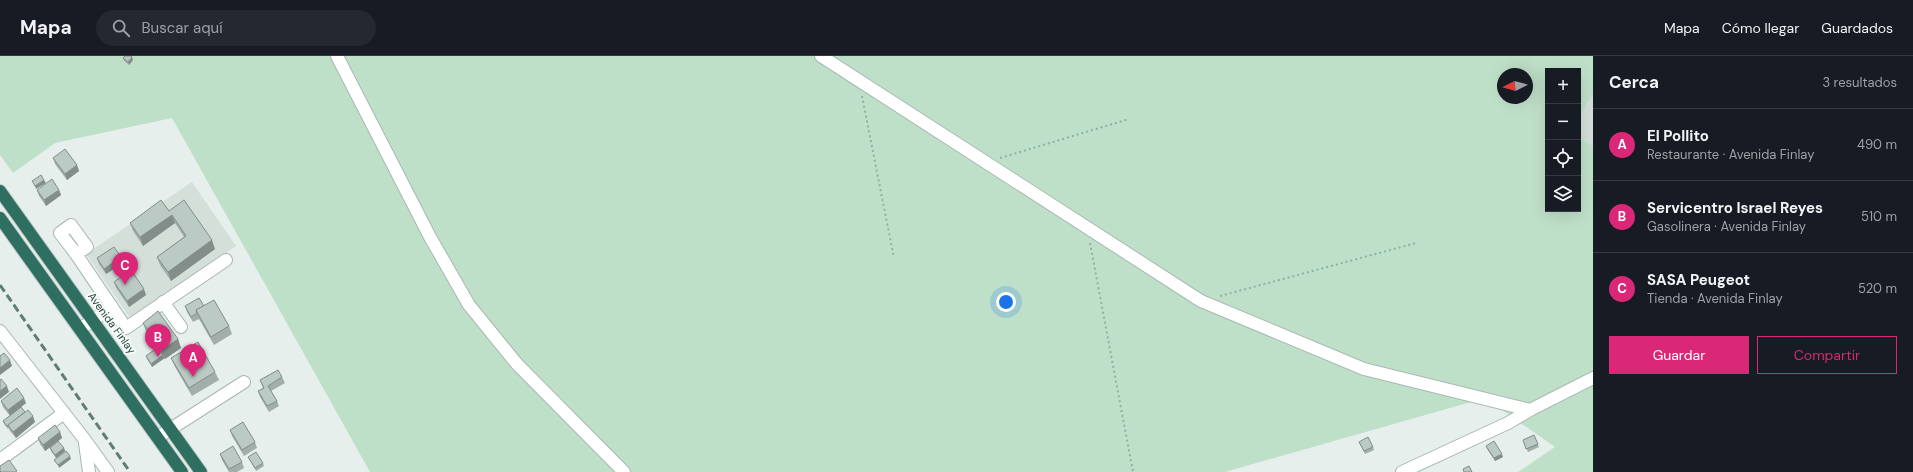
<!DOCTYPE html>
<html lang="es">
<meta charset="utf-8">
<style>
:root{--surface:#171b24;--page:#242831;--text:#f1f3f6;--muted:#9ea1a6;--line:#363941;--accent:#db2777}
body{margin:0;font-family:"DM Sans",sans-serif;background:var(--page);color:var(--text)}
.controls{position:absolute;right:12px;top:12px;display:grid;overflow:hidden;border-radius:0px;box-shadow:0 4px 16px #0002}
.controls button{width:36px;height:36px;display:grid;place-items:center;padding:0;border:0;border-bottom:1px solid var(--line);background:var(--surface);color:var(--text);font:20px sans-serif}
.compass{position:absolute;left:1497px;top:12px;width:36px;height:36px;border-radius:50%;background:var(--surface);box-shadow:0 4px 16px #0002;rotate:264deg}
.you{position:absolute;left:1006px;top:246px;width:14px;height:14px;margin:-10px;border:3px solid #fff;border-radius:50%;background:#1a73e8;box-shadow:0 0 0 6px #1a73e833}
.badge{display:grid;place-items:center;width:26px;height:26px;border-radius:50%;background:var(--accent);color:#fff;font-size:13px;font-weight:700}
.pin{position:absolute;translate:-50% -33px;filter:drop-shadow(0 1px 2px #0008)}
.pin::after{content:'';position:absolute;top:21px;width:14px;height:12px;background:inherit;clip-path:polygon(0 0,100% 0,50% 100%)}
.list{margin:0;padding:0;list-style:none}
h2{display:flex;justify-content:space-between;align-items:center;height:52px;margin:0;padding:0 16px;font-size:17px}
h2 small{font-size:13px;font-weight:400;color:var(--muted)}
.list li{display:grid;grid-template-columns:26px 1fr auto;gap:12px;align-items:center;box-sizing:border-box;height:72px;padding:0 16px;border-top:1px solid var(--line)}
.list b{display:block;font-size:15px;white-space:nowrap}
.list p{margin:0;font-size:13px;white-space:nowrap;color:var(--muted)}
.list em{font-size:13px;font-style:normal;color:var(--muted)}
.actions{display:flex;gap:8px;padding:12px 16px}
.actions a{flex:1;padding:9px 0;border:1px solid var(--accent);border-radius:0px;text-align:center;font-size:14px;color:var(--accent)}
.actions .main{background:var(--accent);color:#fff}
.icon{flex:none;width:22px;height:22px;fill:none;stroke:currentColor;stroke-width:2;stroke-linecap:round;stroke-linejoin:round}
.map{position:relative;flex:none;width:1593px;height:416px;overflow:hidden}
header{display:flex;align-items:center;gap:24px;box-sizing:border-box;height:56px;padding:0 20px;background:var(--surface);border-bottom:1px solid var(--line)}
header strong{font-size:19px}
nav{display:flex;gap:22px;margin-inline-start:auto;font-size:14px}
.search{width:280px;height:36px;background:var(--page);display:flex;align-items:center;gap:10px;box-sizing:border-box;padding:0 14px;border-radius:22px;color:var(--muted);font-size:15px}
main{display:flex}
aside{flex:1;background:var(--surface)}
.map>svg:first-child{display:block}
</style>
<header>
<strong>Mapa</strong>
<div class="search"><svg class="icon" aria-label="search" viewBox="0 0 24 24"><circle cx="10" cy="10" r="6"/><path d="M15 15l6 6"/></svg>Buscar aquí</div>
<nav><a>Mapa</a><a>Cómo llegar</a><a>Guardados</a></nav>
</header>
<main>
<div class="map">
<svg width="1593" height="416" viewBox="0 0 1593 416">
<rect width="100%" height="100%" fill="#e6efeb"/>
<g fill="#d4dfda">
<path d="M1593 39V90L1578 80V62Z"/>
<path d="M192 126 236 190 130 262 86 198Z"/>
</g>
<path fill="#bfe0c8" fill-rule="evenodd" d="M0 0H1593V39L1578 62V15H1548V153H1578V80L1593 90V416H1518L1555 391 1485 342 1225 416H370L172 62 55 87 13 117 0 99ZM1503 18H1527V42H1503Z"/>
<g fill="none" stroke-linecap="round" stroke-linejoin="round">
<defs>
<g id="minor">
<path d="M337 0 430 181 469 249 517 308 624 416"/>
<path d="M821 0 1201 245 1364 313 1530 354 1593 322"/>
<path d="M76 198 60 177 71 169 87 191 76 198 126 272 226 204"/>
<path d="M163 246 181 271"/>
<path d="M80 273 112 251"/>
<path d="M0 275 85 384 108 416"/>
<path d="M158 381 244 326"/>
<path d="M85 387 89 416"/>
<path d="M0 404 64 357"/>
<path d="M1402 416 1508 367 1530 354"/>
</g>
<g id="highway">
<path d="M0 135 201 416"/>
<path d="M0 162 182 416"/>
</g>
</defs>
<use href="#minor" stroke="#a8b8b2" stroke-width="14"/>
<use href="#highway" stroke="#c2cac8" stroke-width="14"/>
<g stroke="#86b3a5" stroke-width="2" stroke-dasharray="2 3" stroke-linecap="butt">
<path d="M862 40 894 202"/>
<path d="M1000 102 1129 63"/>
<path d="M1090 187 1133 416"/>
<path d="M1220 240 1416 187"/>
</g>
<use href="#minor" stroke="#fff" stroke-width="12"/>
<use href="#highway" stroke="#2f6f62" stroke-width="12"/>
<path stroke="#5f7d75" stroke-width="3" stroke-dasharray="8 4" stroke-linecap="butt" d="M0 229 130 416"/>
</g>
<g fill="#a1aea9">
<path d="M123 2 133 4 129 9 124 5Z"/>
<path d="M53 102 77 109 79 115 67 124 55 108Z"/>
<path d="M37 134H59L61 139 46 150 39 140Z"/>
<path d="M169 155 215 193 171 225 160 209 157 201 184 181 175 167 143 190 133 175 130 167Z"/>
<path d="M97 202 123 207 106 218 99 208Z"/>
<path d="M114 226 146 239 129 251 116 232Z"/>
<path d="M185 250H204L229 270 232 278 214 289 199 263 193 266 187 256Z"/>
<path d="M143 267 178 283 181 292 165 303V301L152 311 147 303 146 300 158 292 146 275Z"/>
<path d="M171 302 215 316 219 324 192 340 175 311Z"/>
<path d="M282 321 285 327 271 335 277 345 279 350 269 356 260 341 258 335 263 332 260 324Z"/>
<path d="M1 345 26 347 21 351 25 356 35 366 16 382 10 375 9 372 8 373 4 368 3 365 10 360 3 351Z"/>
<path d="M230 374 255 386 257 392 244 400 232 380Z"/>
<path d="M60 376 62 382 45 395 40 388 38 382Z"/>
<path d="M1534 379 1539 391 1528 396 1523 384Z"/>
<path d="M1359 386 1373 391 1374 394 1365 398Z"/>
<path d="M1486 390 1503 401 1495 405 1487 393Z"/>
<path d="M50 392H64L65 395 56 402 51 395Z"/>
<path d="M220 398 242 406 244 412 237 416H229L222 404Z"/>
<path d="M248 401 263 407 264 410 256 415Z"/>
</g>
<g fill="#838d89">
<path d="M132 1 133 4 129 9 128 6Z"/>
<path d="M77 109 79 115 67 124 65 118Z"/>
<path d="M44 124 46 127 36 133 35 130Z"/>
<path d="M59 134 61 139 46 150 44 144Z"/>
<path d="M172 159 175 167 143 190 140 181Z"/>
<path d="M212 184 215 193 171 225 168 216Z"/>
<path d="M121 201 123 207 106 218 104 213Z"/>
<path d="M144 233 146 239 129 251 127 245Z"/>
<path d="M178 283 181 292 165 303 162 294Z"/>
<path d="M163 299 165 302 152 311 151 308Z"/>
<path d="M10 304 12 310 0 319V312Z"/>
<path d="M7 330 9 336 0 343V335Z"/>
<path d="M24 342 26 347 10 360 8 354Z"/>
<path d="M33 360 35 366 16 382 13 376Z"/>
<path d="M60 376 62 382 45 395 43 389Z"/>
<path d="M64 392 65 395 56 402 55 399Z"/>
<path d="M1502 398 1503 401 1495 405 1494 402Z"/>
<path d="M70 400 71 403 59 412 58 409Z"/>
</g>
<g fill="#bbcac4" stroke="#838d89">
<path d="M125 0H131L132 1 128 6 123 2Z"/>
<path d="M65 93 77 109 65 118 53 102Z"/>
<path d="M41 119 44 124 35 130 32 125Z"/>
<path d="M52 123 59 134 44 144 37 134Z"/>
<path d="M161 144 169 155 184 144 212 184 168 216 157 201 186 180 172 159 140 181 130 167Z"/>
<path d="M114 191 121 201 104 213 97 202Z"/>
<path d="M131 214 144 233 127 245 114 226Z"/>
<path d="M199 242 204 250 196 254 197 257 191 261 185 250Z"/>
<path d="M214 244 229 270 211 281 196 254Z"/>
<path d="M158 255 178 283 162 294 143 267Z"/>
<path d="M198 286 215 316 189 332 171 302Z"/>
<path d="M158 291 163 299 151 308 146 300Z"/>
<path d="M4 297 10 304 0 312V300Z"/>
<path d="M278 314 282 321 268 330 277 345 267 350 258 335 264 332 260 324Z"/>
<path d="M1 323 7 330 0 335V324Z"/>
<path d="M17 332 24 342 8 354 1 345Z"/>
<path d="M21 351 25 356 7 370 3 365Z"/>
<path d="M28 354 33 360 13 376 8 369Z"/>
<path d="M243 366 255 386 242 394 230 374Z"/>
<path d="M55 369 60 376 43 389 38 382Z"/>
<path d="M1534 379 1538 388 1526 393 1523 384Z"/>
<path d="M1368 381 1373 391 1364 395 1359 386Z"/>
<path d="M58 385 64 392 55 399 50 392Z"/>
<path d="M1494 385 1502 398 1494 402 1486 390Z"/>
<path d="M233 390 242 406 229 413 220 398Z"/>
<path d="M66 395 70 400 58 409 54 404Z"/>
<path d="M256 396 263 407 255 412 248 401Z"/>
<path d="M9 404 17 415 15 416H1L0 415V410Z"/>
<path d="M1469 410 1472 416H1464L1463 413Z"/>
</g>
<g text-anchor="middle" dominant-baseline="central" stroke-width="4" stroke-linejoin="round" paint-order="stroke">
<g font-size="11" fill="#24423a" stroke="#f7fbf9">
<text transform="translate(112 267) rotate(54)">Avenida Finlay</text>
</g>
</g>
</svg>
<div class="controls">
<button>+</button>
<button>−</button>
<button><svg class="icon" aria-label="locate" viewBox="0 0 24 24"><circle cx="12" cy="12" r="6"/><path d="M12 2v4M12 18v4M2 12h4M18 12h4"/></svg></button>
<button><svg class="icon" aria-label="layers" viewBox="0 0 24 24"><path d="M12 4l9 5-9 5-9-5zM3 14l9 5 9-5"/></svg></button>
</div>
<svg class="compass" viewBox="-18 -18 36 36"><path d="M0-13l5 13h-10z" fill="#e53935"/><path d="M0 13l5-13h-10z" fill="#9ea1a6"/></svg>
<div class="you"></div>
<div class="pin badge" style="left:193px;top:321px">A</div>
<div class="pin badge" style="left:158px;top:301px">B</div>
<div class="pin badge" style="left:125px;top:229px">C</div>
</div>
<aside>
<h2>Cerca<small>3 resultados</small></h2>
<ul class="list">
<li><span class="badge">A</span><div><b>El Pollito</b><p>Restaurante · Avenida Finlay</p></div><em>490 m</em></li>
<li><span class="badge">B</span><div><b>Servicentro Israel Reyes</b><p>Gasolinera · Avenida Finlay</p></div><em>510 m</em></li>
<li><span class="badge">C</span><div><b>SASA Peugeot</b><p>Tienda · Avenida Finlay</p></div><em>520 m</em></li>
</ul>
<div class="actions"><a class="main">Guardar</a><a>Compartir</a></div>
</aside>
</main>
